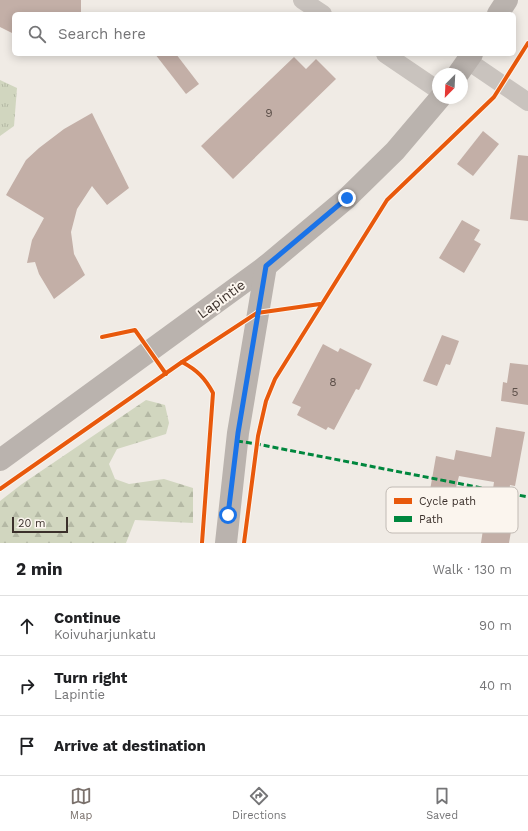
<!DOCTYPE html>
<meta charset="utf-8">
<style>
:root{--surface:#fff;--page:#f2f2f2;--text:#202124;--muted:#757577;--line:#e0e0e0;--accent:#7a716c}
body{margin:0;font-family:"Work Sans",sans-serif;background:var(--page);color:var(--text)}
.compass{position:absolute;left:432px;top:68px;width:36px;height:36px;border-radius:50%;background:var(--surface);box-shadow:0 2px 10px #0003;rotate:204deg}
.scale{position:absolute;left:12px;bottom:10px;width:56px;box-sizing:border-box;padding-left:4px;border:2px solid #3b302b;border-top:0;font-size:11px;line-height:14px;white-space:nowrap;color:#3b302b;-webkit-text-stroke:3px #fbf5ee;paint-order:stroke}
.stop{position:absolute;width:12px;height:12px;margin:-9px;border:3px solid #1a73e8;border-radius:50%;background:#fff}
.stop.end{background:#1a73e8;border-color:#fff;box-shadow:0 1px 4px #0008}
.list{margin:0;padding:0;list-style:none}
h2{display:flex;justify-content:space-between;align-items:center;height:52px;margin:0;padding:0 16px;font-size:17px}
h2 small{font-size:13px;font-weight:400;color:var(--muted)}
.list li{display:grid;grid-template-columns:26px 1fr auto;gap:12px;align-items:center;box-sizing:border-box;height:60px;padding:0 16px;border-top:1px solid var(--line)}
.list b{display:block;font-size:15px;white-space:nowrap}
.list p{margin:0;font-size:13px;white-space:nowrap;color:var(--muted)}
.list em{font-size:13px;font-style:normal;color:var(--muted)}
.icon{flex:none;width:22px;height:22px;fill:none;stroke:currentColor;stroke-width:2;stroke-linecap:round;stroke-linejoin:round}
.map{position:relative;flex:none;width:528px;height:543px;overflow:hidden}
.search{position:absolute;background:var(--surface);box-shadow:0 2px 10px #0003;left:12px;right:12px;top:12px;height:44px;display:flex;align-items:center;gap:10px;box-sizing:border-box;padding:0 14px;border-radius:6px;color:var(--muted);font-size:15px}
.sheet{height:232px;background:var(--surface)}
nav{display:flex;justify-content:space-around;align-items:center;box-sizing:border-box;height:56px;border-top:1px solid var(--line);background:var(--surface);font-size:11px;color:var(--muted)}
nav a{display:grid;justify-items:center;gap:2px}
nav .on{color:var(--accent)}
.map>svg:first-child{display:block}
</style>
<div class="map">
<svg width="528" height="543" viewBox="0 0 528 543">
<defs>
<pattern id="grass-tufts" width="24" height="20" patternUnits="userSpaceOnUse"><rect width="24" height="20" fill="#d1d6bf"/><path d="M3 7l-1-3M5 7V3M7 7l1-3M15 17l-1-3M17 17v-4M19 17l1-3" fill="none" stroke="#b4b8a4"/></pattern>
<pattern id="forest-firs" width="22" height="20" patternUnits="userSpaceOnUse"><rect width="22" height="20" fill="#d1d6bf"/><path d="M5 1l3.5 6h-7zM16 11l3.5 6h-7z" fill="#b4b8a4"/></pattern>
</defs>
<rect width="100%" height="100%" fill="#f0ebe5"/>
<path fill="url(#grass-tufts)" d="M0 80 17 88 14 126 0 136Z"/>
<path fill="url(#forest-firs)" d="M146 400 165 405 169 423 166 434 117 449 109 464 115 479 129 484 164 479 193 488V523L135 520 126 543H0V501L22 484Z"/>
<g fill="#c3afa7">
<path d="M0 0H81V14H14V34L0 27Z"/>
<path d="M155 54H176L199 84 186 94Z"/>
<path d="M294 57 306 69 316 59 336 79 233 179 201 146Z"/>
<path d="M92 113 129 188 107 205 92 186 77 209 71 232 74 254 85 275 54 299 39 274 35 262 27 263 32 240 44 218 6 195 26 160 39 148 64 129Z"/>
<path d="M483 131 499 144 473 176 457 164Z"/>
<path d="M518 155 528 156V221L510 219Z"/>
<path d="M462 220 480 230 474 240 481 244 464 273 439 258Z"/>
<path d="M442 335 459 341 450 365 446 364 437 386 423 381Z"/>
<path d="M323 344 338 352 340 348 372 364 359 390 356 389 334 430 328 427 326 430 297 415 301 407 292 403Z"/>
<path d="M510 363 528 365V405L501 401 503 382 507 383Z"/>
<path d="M496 427 525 432 515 486 510 485 506 518 513 520 509 543H481L485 516 489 517 494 482 459 476 447 522 444 521 443 526 420 520 421 514 413 512 418 493 429 496 436 456 454 460 456 450 491 457Z"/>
</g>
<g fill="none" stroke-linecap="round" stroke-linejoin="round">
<g stroke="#c9c3be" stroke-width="18">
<path d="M302 0 323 14"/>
<path d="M385 54 438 90"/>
<path d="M468 61 528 102"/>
</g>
<g stroke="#bab3ae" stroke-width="22">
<path d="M498 14 507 0"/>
<path d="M458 74 472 54"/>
<path d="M0 460 266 266 347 198 395 151 440 98"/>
<path d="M226 543 238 433 266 266"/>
</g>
<path stroke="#00873e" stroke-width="3" stroke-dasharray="6 3" stroke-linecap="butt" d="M237 441 257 444 528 497"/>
<defs>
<g id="cycleway">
<path d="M102 337 135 330 166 374"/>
<path d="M182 362C197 370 205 378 213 393L202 543"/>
<path d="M0 489 182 362 257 313 320 304"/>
<path d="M244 543 258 436 266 401 275 379 387 200 494 97 528 43"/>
</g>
</defs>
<use href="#cycleway" stroke="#fbf5ee" stroke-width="6"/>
<use href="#cycleway" stroke="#e8590c" stroke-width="4"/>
</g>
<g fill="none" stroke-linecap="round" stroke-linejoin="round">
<path stroke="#1a73e8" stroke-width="5" d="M228 515 238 433 266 266 347 198"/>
</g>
<g text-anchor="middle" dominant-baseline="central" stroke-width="4" stroke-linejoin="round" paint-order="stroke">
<g font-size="12" fill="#5d504a">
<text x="269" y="113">9</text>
<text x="333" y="382">8</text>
<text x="515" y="392">5</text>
</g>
<g font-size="14" fill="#3b302b" stroke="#fbf5ee">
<text transform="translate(221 299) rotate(-36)">Lapintie</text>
</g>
</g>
<rect x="386" y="487" width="132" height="46" rx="6" fill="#fbf5ee" stroke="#c1bab4" stroke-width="1"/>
<rect x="394" y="498" width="18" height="6" fill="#e8590c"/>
<rect x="394" y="516" width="18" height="6" fill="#00873e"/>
<g font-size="11" fill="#3b302b">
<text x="419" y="505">Cycle path</text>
<text x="419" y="523">Path</text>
</g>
</svg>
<svg class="compass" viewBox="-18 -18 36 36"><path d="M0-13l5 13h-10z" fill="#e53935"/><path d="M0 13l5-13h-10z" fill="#757577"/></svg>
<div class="scale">20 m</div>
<div class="stop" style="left:228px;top:515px"></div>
<div class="stop end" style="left:347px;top:198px"></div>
<div class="search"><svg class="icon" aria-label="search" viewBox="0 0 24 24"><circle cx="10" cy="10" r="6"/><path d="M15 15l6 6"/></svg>Search here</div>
</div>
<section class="sheet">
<h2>2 min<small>Walk · 130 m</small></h2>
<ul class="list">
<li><svg class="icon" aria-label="ahead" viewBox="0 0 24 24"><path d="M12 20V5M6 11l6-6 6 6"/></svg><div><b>Continue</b><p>Koivuharjunkatu</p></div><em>90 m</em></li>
<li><svg class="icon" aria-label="right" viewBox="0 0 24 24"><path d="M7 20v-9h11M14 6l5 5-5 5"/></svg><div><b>Turn right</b><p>Lapintie</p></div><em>40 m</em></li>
<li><svg class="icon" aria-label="arrive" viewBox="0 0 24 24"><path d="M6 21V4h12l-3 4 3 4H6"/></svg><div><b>Arrive at destination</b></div></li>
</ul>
</section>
<nav>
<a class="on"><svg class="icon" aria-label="map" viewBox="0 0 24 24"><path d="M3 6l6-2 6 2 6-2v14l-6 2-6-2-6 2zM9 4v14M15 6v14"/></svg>Map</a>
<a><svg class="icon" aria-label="directions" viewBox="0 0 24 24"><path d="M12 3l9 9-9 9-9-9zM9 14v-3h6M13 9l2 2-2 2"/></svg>Directions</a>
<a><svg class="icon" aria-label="saved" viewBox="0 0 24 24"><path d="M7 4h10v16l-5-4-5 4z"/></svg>Saved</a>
</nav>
